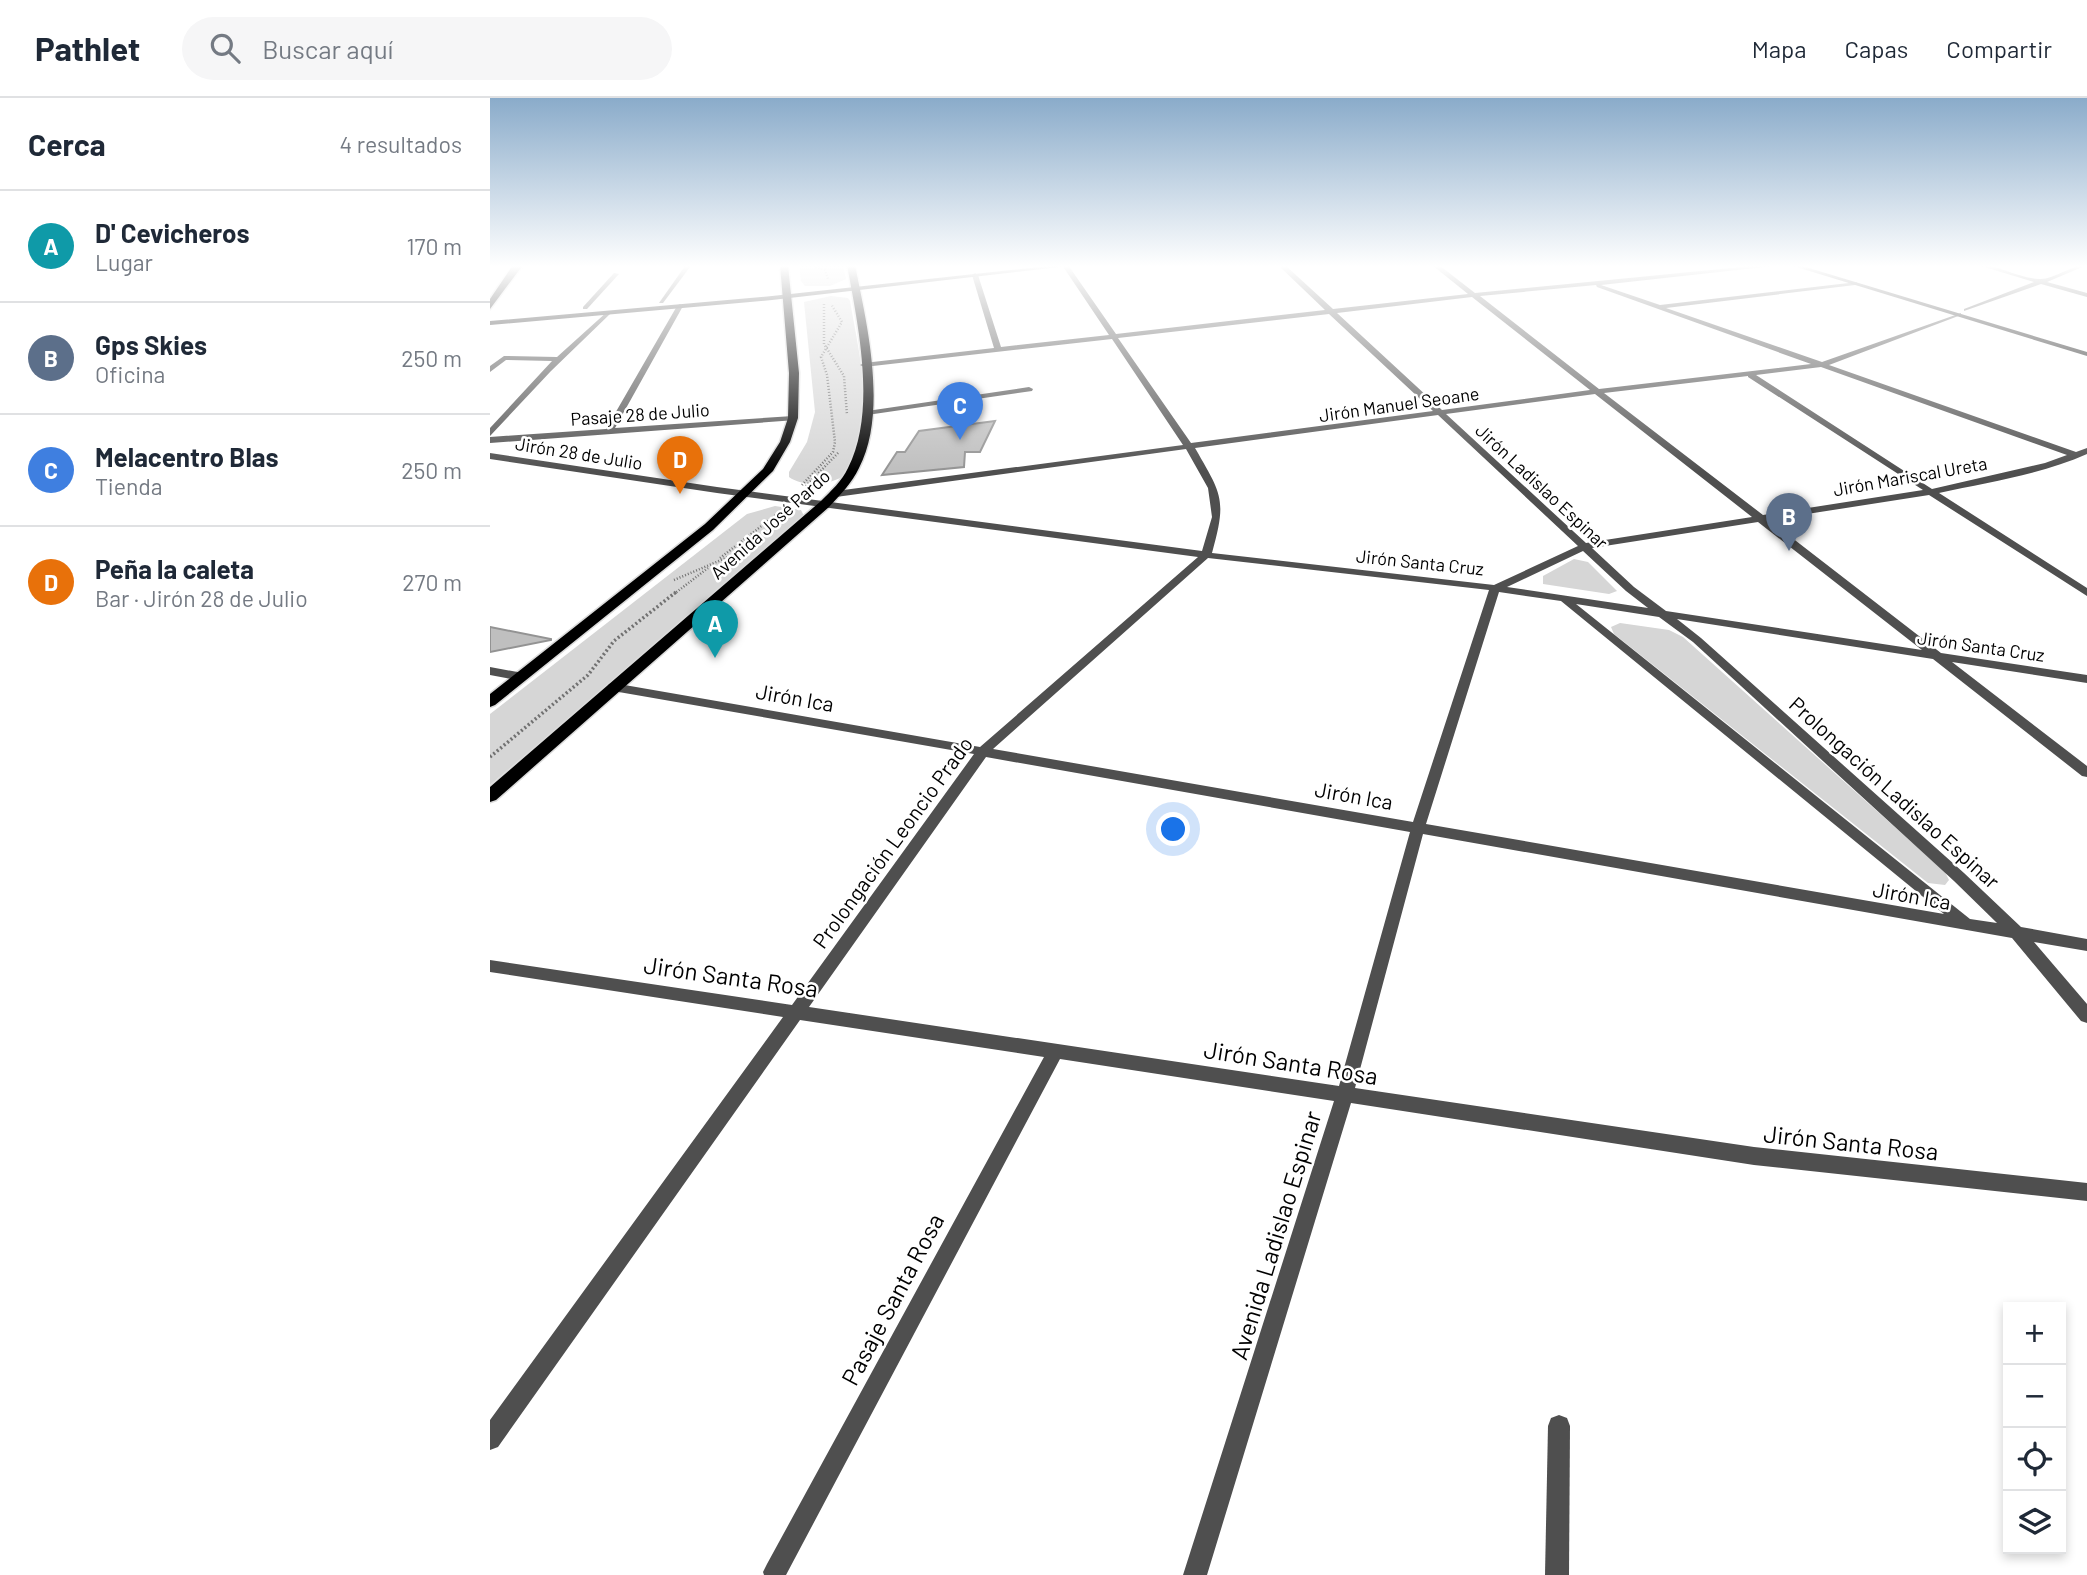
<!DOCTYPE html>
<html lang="es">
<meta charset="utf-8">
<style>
:root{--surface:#fff;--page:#f6f6f7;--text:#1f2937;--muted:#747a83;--line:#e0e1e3;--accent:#000}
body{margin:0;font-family:Barlow,sans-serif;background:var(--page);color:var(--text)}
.controls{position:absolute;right:21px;bottom:21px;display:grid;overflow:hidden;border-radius:0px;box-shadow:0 4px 10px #0003}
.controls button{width:63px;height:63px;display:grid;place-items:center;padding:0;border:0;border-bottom:2px solid var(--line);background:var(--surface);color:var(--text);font:35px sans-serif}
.you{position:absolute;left:684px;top:732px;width:24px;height:24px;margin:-18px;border:5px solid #fff;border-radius:50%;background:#1a73e8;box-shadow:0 0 0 10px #1a73e833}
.badge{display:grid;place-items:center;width:46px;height:46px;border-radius:50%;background:var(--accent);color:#fff;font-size:23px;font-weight:700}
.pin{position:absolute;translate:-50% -58px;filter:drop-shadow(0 2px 4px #0008)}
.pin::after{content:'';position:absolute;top:37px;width:24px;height:21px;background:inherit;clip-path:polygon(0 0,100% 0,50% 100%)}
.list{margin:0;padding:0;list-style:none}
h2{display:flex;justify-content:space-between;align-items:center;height:91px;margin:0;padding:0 28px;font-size:30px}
h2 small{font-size:23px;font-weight:400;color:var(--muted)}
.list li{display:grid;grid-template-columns:46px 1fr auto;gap:21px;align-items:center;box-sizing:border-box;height:112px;padding:0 28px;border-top:2px solid var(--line)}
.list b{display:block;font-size:26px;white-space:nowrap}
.list p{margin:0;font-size:23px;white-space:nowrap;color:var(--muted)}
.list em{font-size:23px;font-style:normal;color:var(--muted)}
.icon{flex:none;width:38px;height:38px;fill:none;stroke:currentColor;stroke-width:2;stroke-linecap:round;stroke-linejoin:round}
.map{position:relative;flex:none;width:1597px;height:1477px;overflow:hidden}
header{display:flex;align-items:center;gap:42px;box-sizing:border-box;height:98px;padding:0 35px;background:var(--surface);border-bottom:2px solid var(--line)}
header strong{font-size:33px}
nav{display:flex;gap:38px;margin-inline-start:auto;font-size:24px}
.search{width:490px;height:63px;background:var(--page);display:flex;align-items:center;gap:18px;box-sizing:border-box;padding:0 24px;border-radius:38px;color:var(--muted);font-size:26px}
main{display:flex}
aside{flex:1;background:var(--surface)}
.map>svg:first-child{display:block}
</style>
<header>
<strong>Pathlet</strong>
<div class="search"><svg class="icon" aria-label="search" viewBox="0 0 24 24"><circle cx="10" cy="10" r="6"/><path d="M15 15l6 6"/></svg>Buscar aquí</div>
<nav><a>Mapa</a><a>Capas</a><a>Compartir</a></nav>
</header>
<main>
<aside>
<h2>Cerca<small>4 resultados</small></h2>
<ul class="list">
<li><span class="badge" style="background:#0f9aa8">A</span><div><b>D' Cevicheros</b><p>Lugar</p></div><em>170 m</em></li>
<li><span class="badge" style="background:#5c6f8a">B</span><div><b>Gps Skies</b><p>Oficina</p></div><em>250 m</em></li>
<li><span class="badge" style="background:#3f7fe0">C</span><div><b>Melacentro Blas</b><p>Tienda</p></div><em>250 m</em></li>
<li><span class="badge" style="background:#e8710a">D</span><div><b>Peña la caleta</b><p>Bar · Jirón 28 de Julio</p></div><em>270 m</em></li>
</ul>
</aside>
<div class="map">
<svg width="1597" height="1477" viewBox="0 0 1597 1477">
<rect width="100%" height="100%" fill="#fff"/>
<g fill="#d6d6d6">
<path d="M309 167H353L356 181 340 188H315L311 183Z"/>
<path d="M341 198 358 200 360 203C369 256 390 333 352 379 338 387 313 389 299 379V374L317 344 325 314 314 204Z"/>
<path d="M285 408 311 412 315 420 0 687V616L257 416Z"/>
<path d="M1084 461 1098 464 1127 493 1119 496 1053 486V478Z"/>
<path d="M1130 525 1179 532 1193 539 1455 774 1459 782 1455 787 1438 785 1124 536 1121 529Z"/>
</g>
<g fill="#bfbfbf" stroke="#939393" stroke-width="2">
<path d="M505 323 490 354H475L474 369 392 377 407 354H415L429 333Z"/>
<path d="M0 529 61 541V542L0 554Z"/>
</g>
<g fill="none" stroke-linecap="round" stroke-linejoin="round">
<defs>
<g id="primary">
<path d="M290 167H298L309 275 308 320 300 344 283 373 223 432 5 607 0 609V596L215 426 273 371 290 344 298 320 299 275Z"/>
<path d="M357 167H365C377 226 398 314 369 370 362 385 350 397 339 409L6 702 0 704V689L331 403C341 393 352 383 358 370 387 313 368 227 357 167Z"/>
</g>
<path id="highway" d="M23 167H33L0 211V201Z"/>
</defs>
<use href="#primary" stroke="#dbdbdb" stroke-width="3"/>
<use href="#highway" stroke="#dbdbdb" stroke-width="3"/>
<g stroke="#717171" stroke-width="2.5" stroke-dasharray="1 2" stroke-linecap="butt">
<path d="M320 167 335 172 338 181"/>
<path d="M334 206V246L354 278 357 317"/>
<path d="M312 387 343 354 345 344 337 277 331 259 352 224 341 206"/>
<path d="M316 388 349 354"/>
<path d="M230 460 287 416"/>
<path d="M184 482 250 454"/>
<path d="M184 496 218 470"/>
</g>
<path stroke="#717171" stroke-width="3.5" stroke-dasharray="2 2.5" stroke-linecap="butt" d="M0 659 98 577 124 543 186 494"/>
<g fill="#4f4f4f" fill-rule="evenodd">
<path d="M195 168 200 169 173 205H169Z"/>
<path d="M124 175 129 176 97 211H93V209Z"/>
<path d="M539 289 543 291 542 293 377 317 373 315 377 313Z"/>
</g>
<g fill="#4f4f4f" fill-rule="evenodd">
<path d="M572 167H578L626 236 835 212 788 167H795L843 211 978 196 942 167H949L985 195 1272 167H1293L1111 187 1170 207 1367 184 1365 187 1176 210 1332 264 1471 215V217L1339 267 1586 354 1597 350V356C1553 376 1498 384 1449 395L1597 490V498L1439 397 1279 422 1451 555 1597 577V585L1462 564 1597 668V679L1592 678 1443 561 1187 521 1211 540 1474 775 1531 829 1597 841V853L1544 844 1597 906V925L1591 923 1522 840 933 736 865 990 1264 1049 1597 1085V1103L1264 1067 861 1005 717 1477H693L844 1003 570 961 296 1477H274L273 1474 277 1466 554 959 310 922 8 1349 0 1352V1322L293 919 0 874V862L302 907 484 656 123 593 117 589 119 586 123 585 490 649 708 459 227 395 0 361V355L227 389 712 453 722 419 718 390 696 351 346 399 341 396 346 393 693 347 622 241 374 269 370 267 374 265 504 250 482 177 485 175 488 177 511 249 619 237ZM1106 187 1107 189 1321 266 1109 291 990 198ZM982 199 1100 292 952 312 847 215ZM839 216 943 313 701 345 628 240ZM1331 269 1577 357 1555 365 1442 391 1266 277ZM1258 278V279L1433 392 1273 417 1114 295ZM1105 296 1262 419 1096 445 956 316ZM948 317 1088 448 1004 487 722 455C737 401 732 397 705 350ZM1268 424 1432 552 1176 513 1144 489 1102 450ZM1093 453 1136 493 1158 510 1017 489ZM718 460 999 492 923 724 503 651ZM1009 494 1071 503 1454 816 936 726ZM1086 506 1169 519 1203 544 1464 783 1507 825 1480 821ZM496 659 920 734 849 988 319 909Z"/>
<path d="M1488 167C1509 167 1528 180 1549 181 1564 182 1580 167 1597 167L1557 184 1597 195V199L1551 186 1474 213V211L1544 184Z"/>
<path d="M190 206 193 208 125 330 303 318 307 320 306 322 0 345V339L116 331 187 208Z"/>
<path d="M118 213 120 216 61 273 0 338V330L62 263 16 262 0 274V268L14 258 67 259Z"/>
<path d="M0 569 33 575 39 579 33 583 0 577Z"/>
<path d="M1069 1317 1077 1320 1080 1328 1079 1477H1055L1058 1328 1061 1320Z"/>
</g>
<g fill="#1c1c1c" fill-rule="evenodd">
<path d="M568 167H587L282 202 0 227V223L282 198Z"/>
<path d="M1300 167H1309L1597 254V258Z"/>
</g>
<use href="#primary" fill="#000" fill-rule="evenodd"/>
<use href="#highway" fill="#000" fill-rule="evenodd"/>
</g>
<linearGradient id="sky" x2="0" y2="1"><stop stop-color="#8aabca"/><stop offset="0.45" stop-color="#fff"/><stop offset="1" stop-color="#fff" stop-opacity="0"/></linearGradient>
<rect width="1597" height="374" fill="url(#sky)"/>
<g text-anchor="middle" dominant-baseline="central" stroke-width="5" stroke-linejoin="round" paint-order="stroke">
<g font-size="18" fill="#000" stroke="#fff">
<text transform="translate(909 306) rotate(-8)">Jirón Manuel Seoane</text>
<text transform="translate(150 316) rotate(-4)">Pasaje 28 de Julio</text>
<text transform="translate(89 355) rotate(9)">Jirón 28 de Julio</text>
<text transform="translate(1420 378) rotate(-10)">Jirón Mariscal Ureta</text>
<text transform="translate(1052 388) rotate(43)">Jirón Ladislao Espinar</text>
<text transform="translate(280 426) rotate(-42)">Avenida José Pardo</text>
<text transform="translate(930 464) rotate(6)">Jirón Santa Cruz</text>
<text transform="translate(1491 548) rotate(8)">Jirón Santa Cruz</text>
</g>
<g font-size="21" fill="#000" stroke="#fff">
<text transform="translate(305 599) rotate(10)">Jirón Ica</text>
<text transform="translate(1405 694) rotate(42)">Prolongación Ladislao Espinar</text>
<text transform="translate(864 697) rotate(10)">Jirón Ica</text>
<text transform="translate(402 744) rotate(-54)">Prolongación Leoncio Prado</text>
<text transform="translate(1422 797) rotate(10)">Jirón Ica</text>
</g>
<g font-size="24" fill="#000" stroke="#fff">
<text transform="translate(241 878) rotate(8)">Jirón Santa Rosa</text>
<text transform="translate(801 964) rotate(9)">Jirón Santa Rosa</text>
<text transform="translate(1361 1044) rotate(6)">Jirón Santa Rosa</text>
<text transform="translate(785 1137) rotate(-73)">Avenida Ladislao Espinar</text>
<text transform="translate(402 1201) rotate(-62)">Pasaje Santa Rosa</text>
</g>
</g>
</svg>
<div class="controls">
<button>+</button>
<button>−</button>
<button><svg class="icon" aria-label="locate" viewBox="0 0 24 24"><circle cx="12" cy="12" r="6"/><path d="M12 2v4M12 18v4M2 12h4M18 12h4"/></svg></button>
<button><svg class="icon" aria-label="layers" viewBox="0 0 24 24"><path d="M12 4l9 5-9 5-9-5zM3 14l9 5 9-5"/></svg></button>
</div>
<div class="you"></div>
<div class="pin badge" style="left:225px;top:560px;background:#0f9aa8">A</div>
<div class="pin badge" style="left:1299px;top:453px;background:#5c6f8a">B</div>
<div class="pin badge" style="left:470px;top:342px;background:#3f7fe0">C</div>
<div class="pin badge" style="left:190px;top:396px;background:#e8710a">D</div>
</div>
</main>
